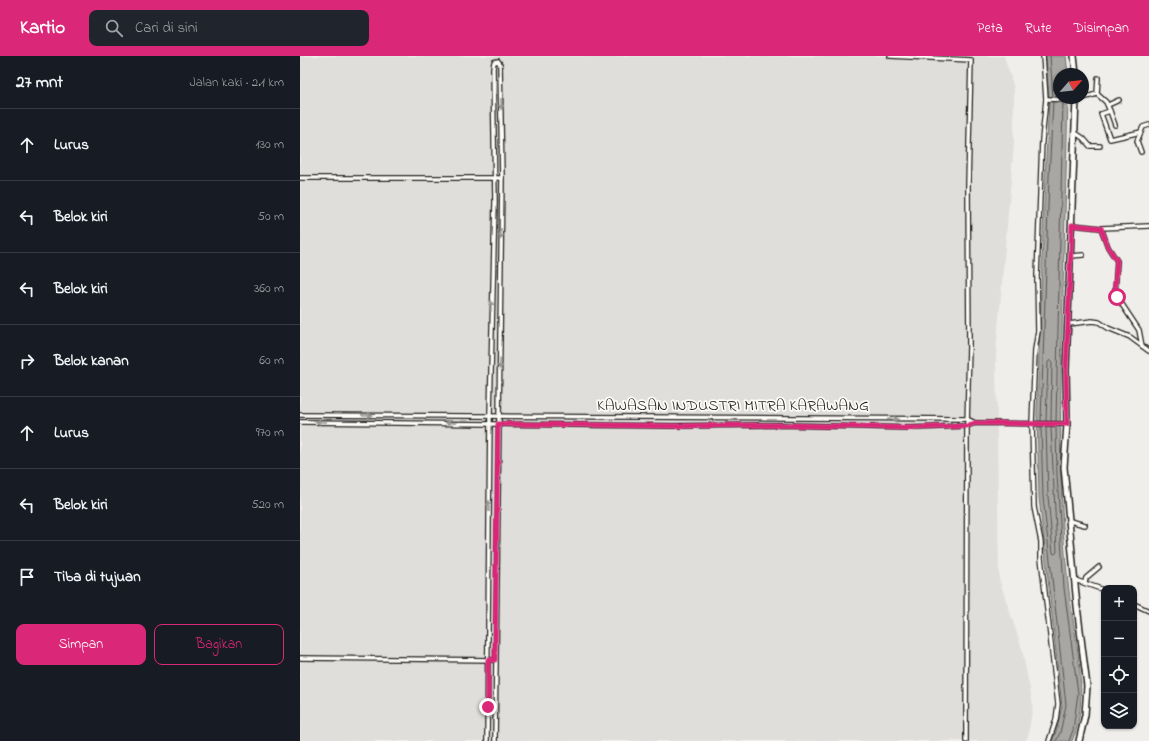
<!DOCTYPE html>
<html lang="id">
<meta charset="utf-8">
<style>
:root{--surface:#171b24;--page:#20242c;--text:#f1f3f6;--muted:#9ea1a6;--line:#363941;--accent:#db2777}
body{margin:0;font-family:"Indie Flower",sans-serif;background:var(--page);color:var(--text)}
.controls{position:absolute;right:12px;bottom:12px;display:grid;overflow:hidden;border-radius:8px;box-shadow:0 1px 3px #0004}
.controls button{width:36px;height:36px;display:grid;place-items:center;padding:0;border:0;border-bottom:1px solid var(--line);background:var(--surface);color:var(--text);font:20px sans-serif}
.compass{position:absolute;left:753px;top:12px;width:36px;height:36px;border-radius:50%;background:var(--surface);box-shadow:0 1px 3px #0004;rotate:62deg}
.stop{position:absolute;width:12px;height:12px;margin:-9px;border:3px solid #db2777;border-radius:50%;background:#fff}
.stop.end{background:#db2777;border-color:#fff;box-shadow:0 1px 4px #0008}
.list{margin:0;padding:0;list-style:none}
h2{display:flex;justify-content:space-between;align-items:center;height:52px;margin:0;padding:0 16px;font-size:17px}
h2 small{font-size:13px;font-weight:400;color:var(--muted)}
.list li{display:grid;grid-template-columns:26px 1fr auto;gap:12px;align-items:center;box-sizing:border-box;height:72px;padding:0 16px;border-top:1px solid var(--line)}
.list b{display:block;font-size:15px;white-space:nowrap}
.list em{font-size:13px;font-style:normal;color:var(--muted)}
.actions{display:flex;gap:8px;padding:12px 16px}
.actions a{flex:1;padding:9px 0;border:1px solid var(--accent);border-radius:8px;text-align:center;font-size:14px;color:var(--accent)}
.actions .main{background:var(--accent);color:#fff}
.icon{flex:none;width:22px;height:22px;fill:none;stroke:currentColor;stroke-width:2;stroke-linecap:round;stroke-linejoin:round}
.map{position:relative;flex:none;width:849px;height:685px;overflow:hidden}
header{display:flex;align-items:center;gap:24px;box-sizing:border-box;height:56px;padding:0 20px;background:var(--accent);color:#fff}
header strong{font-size:19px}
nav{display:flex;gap:22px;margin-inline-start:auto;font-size:14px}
.search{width:280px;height:36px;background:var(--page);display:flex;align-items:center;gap:10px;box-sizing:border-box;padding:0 14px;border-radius:8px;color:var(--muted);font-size:15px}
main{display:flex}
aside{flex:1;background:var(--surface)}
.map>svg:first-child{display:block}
</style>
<header>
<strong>Kartio</strong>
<div class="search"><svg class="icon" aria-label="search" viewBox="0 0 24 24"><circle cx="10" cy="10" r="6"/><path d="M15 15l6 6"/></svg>Cari di sini</div>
<nav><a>Peta</a><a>Rute</a><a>Disimpan</a></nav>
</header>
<main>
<aside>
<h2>27 mnt<small>Jalan kaki · 2.1 km</small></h2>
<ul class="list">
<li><svg class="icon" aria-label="ahead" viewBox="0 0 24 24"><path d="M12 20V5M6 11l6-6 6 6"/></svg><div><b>Lurus</b></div><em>130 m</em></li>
<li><svg class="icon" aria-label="left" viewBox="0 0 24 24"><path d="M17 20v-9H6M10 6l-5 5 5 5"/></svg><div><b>Belok kiri</b></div><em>50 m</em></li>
<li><svg class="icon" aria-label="left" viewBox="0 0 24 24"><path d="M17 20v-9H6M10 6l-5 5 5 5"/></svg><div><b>Belok kiri</b></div><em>360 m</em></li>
<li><svg class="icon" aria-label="right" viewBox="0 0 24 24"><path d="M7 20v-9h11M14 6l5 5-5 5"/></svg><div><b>Belok kanan</b></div><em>60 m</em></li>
<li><svg class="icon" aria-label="ahead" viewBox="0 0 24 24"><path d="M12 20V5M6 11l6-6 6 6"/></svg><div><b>Lurus</b></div><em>970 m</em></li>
<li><svg class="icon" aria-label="left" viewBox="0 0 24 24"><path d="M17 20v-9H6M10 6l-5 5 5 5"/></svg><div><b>Belok kiri</b></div><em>520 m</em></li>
<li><svg class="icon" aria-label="arrive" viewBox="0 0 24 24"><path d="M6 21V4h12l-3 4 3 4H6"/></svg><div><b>Tiba di tujuan</b></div></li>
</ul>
<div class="actions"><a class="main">Simpan</a><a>Bagikan</a></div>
</aside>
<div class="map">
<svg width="849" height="685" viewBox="0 0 849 685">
<rect width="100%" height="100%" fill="#f0eeea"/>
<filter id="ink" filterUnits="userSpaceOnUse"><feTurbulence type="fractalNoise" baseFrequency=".025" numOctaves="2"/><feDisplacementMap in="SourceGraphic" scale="8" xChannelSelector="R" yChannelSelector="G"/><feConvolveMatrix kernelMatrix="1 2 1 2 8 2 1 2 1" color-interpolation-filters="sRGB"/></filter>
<g filter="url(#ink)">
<path fill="#e0deda" d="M0 0H704L714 32V88L696 296 699 523 722 593 733 649 728 680 725 685H0Z"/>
<path fill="#a8a7a3" stroke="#706f6d" d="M746 0H766L768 18H759V42H768C766 119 764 195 762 272 760 360 758 448 769 535 774 579 791 644 772 685H752L756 676 762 650 739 441 737 358 745 121 749 47Z"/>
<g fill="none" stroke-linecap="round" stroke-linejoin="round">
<g stroke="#545452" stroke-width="1">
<path d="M750 0 753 40"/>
<path d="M741 365 749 121 753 46"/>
<path d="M746 365 748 306 750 304 752 306 751 365"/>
<path d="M756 365 763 46"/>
<path d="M741 370 743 441 766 649 760 677 756 685"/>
<path d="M746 371 748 440 753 497 755 498 757 496 751 371"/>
<path d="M756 371 757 419 764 532 778 637 773 674 769 685"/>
</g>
<defs>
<g id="street">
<path d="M590 0 671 4 668 130 669 290 667 370 666 685"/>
<path d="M743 0 746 43 742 84 737 220 738 275 735 294 732 368 734 451 741 486V502L758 648 756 664 749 685"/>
<path d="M797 38 806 46 810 55 801 58 810 83 841 76"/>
<path d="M746 43 776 44 797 38 798 22"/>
<path d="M808 49 819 44"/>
<path d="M810 55 815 69"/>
<path d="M774 76 783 82 790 90H800"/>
<path d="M841 96 837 85 843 71 849 69"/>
<path d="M0 122H202"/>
<path d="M772 169 801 172 849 170"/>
<path d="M801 172 808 191 817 205 815 238 839 274 842 290"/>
<path d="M771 200 783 199"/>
<path d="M769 268 792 265 799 266 808 272 830 281 849 295"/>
<path d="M0 359 667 363 675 367"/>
<path d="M0 366 373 370 481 369 612 372 667 370 675 367 767 368"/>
<path d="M770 465 785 469"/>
<path d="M775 524 804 534"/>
<path d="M785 526 786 522 799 511"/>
<path d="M834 548 849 555"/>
<path d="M0 602 195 604"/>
<path d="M187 685 190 359 195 146 193 12 194 6 198 5 200 8 202 122 195 685"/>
</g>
<g id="secondary">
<path d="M774 0 776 18"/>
<path d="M776 42 766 314 767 368 764 411 777 550 787 630 785 659 779 685"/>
</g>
</defs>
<use href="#street" stroke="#1c1c1c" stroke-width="6"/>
<use href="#secondary" stroke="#1c1c1c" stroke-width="8"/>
<use href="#street" stroke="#fdfcf7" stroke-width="3.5"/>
<use href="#secondary" stroke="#fdfcf7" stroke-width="5"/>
</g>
<defs><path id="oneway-solid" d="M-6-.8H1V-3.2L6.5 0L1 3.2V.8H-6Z"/></defs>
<g fill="#989794">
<use href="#oneway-solid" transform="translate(201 48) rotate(89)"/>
<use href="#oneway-solid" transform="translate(201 178) rotate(91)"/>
<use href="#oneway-solid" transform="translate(191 250) rotate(-89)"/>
<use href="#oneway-solid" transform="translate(200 308) rotate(91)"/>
<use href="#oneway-solid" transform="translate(67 359) rotate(1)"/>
<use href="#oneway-solid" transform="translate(593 363)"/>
<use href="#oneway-solid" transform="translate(21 366) rotate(-178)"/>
<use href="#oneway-solid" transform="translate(151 367) rotate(-178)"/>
<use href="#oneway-solid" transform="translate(189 450) rotate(-90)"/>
</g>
</g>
<g fill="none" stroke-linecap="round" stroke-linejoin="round" filter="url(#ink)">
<path stroke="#db2777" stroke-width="5" d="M188 651V604H195L198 368 373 370 481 369 612 372 667 370 675 367 767 368 766 314 772 169 801 172 808 191 817 205 815 231 817 241"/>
</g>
<g text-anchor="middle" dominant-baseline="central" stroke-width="3.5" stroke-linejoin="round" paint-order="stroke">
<g font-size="16" fill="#1c1c1c" stroke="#fdfcf7">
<text x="433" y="350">KAWASAN INDUSTRI MITRA KARAWANG</text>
</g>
</g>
</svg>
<div class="controls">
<button>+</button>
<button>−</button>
<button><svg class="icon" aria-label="locate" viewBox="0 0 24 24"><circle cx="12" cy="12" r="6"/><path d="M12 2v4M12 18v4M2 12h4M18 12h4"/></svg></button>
<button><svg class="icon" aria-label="layers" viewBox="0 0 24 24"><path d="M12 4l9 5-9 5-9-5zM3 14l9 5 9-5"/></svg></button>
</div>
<svg class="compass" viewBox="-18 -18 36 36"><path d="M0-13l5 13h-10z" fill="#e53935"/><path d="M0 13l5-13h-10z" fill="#9ea1a6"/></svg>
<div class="stop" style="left:817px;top:241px"></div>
<div class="stop end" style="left:188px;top:651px"></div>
</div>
</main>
